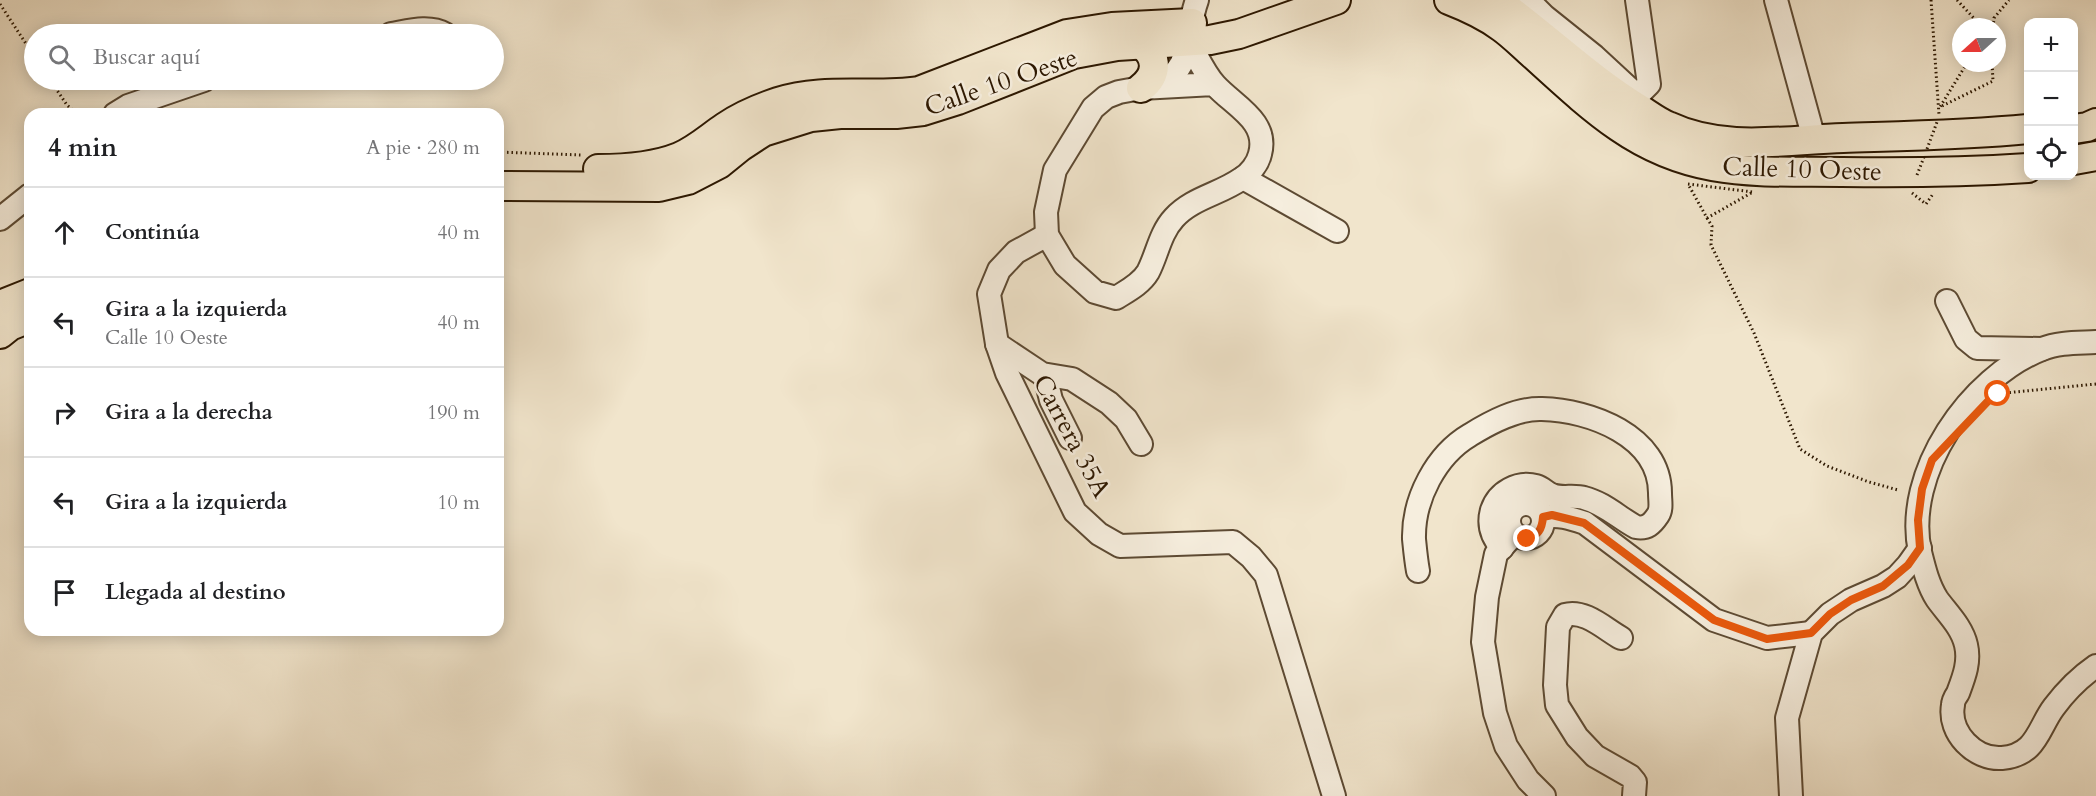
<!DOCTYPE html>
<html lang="es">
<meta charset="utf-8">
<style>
:root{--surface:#fff;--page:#f2f2f2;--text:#202124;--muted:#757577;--line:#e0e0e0}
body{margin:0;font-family:Cardo,serif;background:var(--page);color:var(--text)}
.controls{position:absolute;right:18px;top:18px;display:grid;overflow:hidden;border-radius:12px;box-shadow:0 3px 15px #0003}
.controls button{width:54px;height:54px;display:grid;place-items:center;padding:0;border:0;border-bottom:2px solid var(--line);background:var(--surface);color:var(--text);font:30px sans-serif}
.compass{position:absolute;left:1952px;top:18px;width:54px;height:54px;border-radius:50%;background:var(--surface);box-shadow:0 3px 15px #0003;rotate:249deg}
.stop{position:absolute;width:18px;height:18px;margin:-14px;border:4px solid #ea580c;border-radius:50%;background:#fff}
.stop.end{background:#ea580c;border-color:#fff;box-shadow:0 2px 6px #0008}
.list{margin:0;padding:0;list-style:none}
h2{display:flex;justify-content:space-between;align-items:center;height:78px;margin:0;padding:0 24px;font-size:26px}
h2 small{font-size:20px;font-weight:400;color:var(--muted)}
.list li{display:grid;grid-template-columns:39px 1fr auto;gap:18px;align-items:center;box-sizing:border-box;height:90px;padding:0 24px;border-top:2px solid var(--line)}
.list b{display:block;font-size:22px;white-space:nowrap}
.list p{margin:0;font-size:20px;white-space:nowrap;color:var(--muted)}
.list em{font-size:20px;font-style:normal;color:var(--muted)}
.icon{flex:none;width:33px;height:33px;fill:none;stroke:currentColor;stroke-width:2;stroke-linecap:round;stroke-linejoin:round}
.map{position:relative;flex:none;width:2096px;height:796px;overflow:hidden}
.search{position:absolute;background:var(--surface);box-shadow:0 3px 15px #0003;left:24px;top:24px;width:480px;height:66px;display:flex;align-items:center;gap:15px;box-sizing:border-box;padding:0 21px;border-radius:33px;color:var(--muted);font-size:22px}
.panel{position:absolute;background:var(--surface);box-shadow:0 3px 15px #0003;left:24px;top:108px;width:480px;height:528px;border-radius:18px}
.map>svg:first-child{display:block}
</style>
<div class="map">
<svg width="2096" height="796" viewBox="0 0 2096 796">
<rect width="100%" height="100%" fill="#f1e5cc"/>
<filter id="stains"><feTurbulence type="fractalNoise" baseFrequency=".00333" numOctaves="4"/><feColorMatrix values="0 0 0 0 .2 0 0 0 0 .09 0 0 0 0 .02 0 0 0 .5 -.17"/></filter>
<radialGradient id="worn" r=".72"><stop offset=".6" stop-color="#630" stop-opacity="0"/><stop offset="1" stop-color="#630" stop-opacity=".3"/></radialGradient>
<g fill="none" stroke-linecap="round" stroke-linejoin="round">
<defs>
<g id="minor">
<path d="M1528 0 1544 16 1594 56 1634 93 1642 91 1649 84 1637 0"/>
<path d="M1776 0 1814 139"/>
<path d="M391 34C409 31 429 25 445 34"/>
<path d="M1189 42C1197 56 1204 73 1215 85 1234 106 1269 121 1260 154 1258 163 1250 174 1241 179 1220 194 1192 198 1174 218 1160 233 1157 255 1148 272 1141 284 1127 291 1116 298L1095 292 1065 265 1047 235 1046 212 1055 170 1093 108 1106 97 1119 92 1141 88 1214 84"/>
<path d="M1152 86C1196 73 1184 34 1197 0"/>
<path d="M115 114 128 106 204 80"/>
<path d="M1243 178 1337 231"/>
<path d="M0 219 30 195"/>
<path d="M1047 235 1016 252 999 270 989 294 997 344 1007 373 1075 512 1099 534 1120 546 1233 542 1251 557 1266 575 1334 796"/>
<path d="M1947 301 1966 339 1977 348 2042 349"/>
<path d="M2096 342C2078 343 2059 342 2042 349 1970 377 1903 473 1920 552 1924 568 1928 585 1937 599 1947 613 1962 627 1966 645 1970 662 1964 677 1958 693 1956 696 1953 701 1953 705 1948 733 1975 760 2002 758 2037 755 2038 728 2054 707 2066 691 2080 677 2096 666"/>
<path d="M997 344 1042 374 1072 379 1109 403 1126 419 1141 444"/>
<path d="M1045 375 1051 400 1070 438"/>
<circle cx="1526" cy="521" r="17"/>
<path d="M1543 517C1558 514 1570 518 1585 523L1714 620 1767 638 1811 633"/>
<path d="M1514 534 1496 554 1487 597 1483 642 1495 713 1506 746 1528 780 1544 796"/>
<path d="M1418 571C1416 560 1415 549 1414 539 1413 499 1436 455 1470 435 1491 422 1517 408 1542 409 1590 410 1660 436 1660 493 1660 501 1662 509 1658 515 1652 524 1647 529 1636 527 1619 518 1604 503 1584 498 1574 495 1561 499 1552 495 1546 493 1543 488 1536 486 1518 481 1498 492 1492 510 1488 524 1492 537 1502 548"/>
<path d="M1621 638C1605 629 1584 609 1565 615L1558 627 1555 685 1557 705 1577 737 1595 756 1630 776 1635 782 1634 796"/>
<path d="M1791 796 1787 718 1811 633 1830 614 1851 600 1883 586 1897 577 1908 565 1920 548"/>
</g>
<g id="major">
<path d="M1449 0C1467 7 1485 15 1501 27 1511 34 1520 43 1529 51 1558 77 1587 105 1619 127 1693 178 1757 171 1842 172 1904 173 1966 172 2028 168"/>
<path d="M1496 0C1545 35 1588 78 1641 110 1649 115 1658 122 1668 126 1723 152 1784 140 1843 138 1905 136 1967 135 2028 129"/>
<path d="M1141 88C1158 75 1158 57 1142 45"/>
<path d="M2074 129 2087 127 2096 123"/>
<path d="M2074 160 2096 156"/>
<path d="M598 169C624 169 654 167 679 157 696 150 710 137 725 127 741 116 760 108 778 102 824 87 872 98 919 91L1067 34 1112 27 1192 23"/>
<path d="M498 186 659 187 688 180 719 164 740 147 763 132 811 117 840 114H896L923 111 958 100 1074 54 1117 46 1210 40 1239 34 1336 0"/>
<path d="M0 305 30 293"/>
<path d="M0 334 10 326 30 318"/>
</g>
</defs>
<use href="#minor" stroke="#5d4a33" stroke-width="26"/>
<use href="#major" stroke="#2c1700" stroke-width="32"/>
<g stroke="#2c1700" stroke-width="3" stroke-dasharray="1.5 3" stroke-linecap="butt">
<path d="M1931 0 1939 115"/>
<path d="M1957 0 1982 27"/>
<path d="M0 4 34 56"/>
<path d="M1993 27 1994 18 2009 0"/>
<path d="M1967 63 1940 107 1993 81 1992 63"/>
<path d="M50 80 67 105 77 114"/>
<path d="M498 152 581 155"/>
<path d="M1688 184 1753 192 1707 218Z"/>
<path d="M1912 193 1926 204 1933 194"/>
<path d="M1707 218 1712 226 1711 245 1754 333 1800 449 1827 466 1869 482 1898 490"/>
<path d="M2005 393 2096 384"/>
</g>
<use href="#minor" stroke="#f6eede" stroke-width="22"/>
<use href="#major" stroke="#f1e5cc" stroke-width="28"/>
<g stroke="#2c1700" stroke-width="3" stroke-dasharray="1.5 3" stroke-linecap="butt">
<path d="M1927 149 1937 122"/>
<path d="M1917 175 1924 157"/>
</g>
</g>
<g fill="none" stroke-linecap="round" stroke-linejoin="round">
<path stroke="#ea580c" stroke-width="8" d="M1527 539C1538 535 1542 530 1543 517L1552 515 1584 523 1714 620 1767 639 1811 633 1830 614 1851 600 1883 586 1908 565 1920 548 1918 520 1922 489 1932 460 1991 398 1998 394"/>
</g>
<g text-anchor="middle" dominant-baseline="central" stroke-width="5" stroke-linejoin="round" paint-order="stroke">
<g font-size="26" fill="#2c1700" stroke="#f6eede">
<text transform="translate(1001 82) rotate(-19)">Calle 10 Oeste</text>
<text transform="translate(1802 169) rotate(2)">Calle 10 Oeste</text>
<text transform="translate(1072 436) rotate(62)">Carrera 35A</text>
</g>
</g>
<rect width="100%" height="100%" filter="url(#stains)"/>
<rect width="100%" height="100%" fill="url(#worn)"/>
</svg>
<div class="controls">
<button>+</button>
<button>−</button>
<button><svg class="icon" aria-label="locate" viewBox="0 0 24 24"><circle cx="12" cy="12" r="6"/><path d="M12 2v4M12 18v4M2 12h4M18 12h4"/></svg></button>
</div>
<svg class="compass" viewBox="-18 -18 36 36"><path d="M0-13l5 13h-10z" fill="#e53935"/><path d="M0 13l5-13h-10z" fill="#757577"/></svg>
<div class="stop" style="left:1998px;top:394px"></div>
<div class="stop end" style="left:1527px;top:539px"></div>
<div class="search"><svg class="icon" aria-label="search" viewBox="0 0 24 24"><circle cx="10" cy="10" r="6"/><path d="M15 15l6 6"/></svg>Buscar aquí</div>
<section class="panel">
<h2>4 min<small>A pie · 280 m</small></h2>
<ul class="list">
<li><svg class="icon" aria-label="ahead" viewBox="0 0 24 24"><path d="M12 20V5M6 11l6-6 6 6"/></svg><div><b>Continúa</b></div><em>40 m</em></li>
<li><svg class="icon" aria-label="left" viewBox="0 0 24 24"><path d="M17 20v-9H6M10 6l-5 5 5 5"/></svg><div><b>Gira a la izquierda</b><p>Calle 10 Oeste</p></div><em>40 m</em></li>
<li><svg class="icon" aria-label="right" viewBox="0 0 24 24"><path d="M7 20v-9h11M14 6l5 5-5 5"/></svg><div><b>Gira a la derecha</b></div><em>190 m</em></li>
<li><svg class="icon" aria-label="left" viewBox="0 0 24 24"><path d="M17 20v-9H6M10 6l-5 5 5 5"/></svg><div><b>Gira a la izquierda</b></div><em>10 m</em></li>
<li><svg class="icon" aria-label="arrive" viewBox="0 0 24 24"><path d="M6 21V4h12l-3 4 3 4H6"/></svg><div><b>Llegada al destino</b></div></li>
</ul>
</section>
</div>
